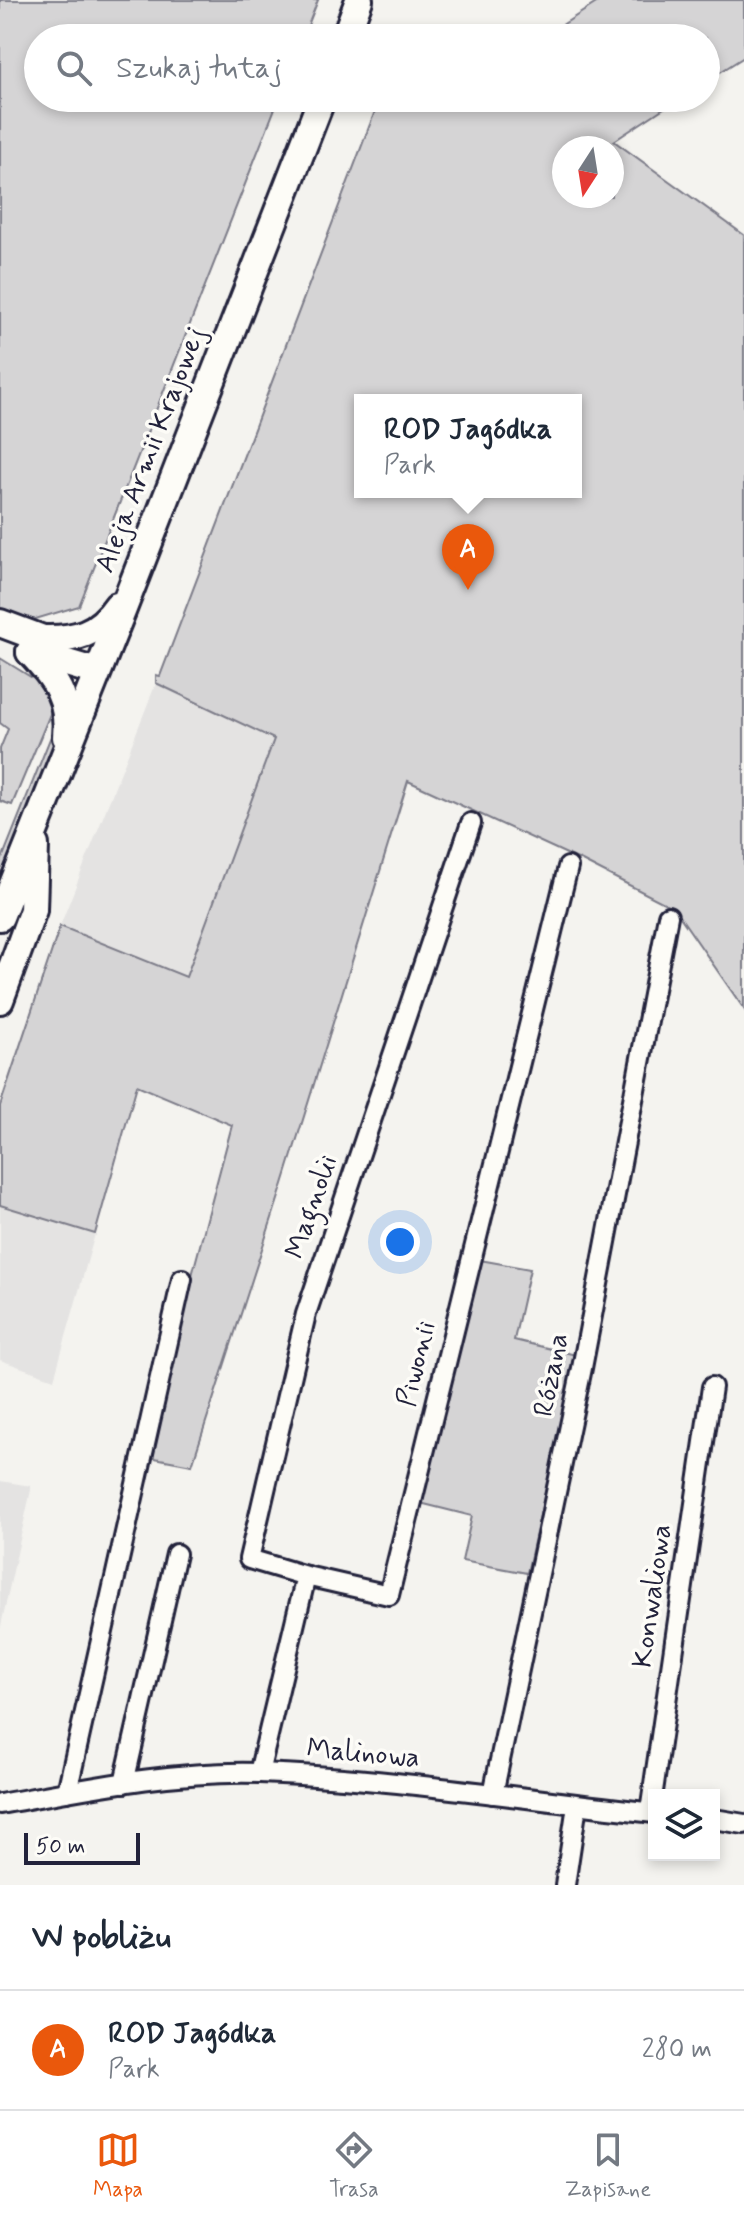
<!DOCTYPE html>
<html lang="pl">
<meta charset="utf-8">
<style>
:root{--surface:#fff;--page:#f6f6f7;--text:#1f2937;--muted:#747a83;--line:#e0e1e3;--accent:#ea580c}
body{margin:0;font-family:Mynerve,sans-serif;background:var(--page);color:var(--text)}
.controls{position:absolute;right:24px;bottom:24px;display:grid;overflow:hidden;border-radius:0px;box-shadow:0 4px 12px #0003}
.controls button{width:72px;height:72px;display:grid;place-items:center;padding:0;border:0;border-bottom:2px solid var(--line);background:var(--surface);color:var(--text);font:40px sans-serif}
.compass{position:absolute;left:552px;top:136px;width:72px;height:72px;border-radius:50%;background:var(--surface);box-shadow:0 4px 12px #0003;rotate:192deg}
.scale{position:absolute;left:24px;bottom:20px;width:116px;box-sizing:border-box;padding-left:8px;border:4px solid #22223b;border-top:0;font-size:22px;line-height:28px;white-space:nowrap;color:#22223b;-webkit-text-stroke:6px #fdfcf7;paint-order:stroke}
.you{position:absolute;left:400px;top:1242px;width:28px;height:28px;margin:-20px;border:6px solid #fff;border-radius:50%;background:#1a73e8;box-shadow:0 0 0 12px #1a73e833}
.badge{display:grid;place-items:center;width:52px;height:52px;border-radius:50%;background:var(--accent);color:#fff;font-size:26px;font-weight:700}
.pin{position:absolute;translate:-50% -66px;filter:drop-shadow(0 2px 4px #0008)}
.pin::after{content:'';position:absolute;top:42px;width:28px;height:24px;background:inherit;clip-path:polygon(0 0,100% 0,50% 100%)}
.popup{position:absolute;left:354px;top:394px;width:228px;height:104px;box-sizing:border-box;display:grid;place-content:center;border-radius:0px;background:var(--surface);filter:drop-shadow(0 2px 6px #0005);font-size:26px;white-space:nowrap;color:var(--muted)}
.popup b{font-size:30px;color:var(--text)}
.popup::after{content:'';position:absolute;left:50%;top:100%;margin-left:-16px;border:16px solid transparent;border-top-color:var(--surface)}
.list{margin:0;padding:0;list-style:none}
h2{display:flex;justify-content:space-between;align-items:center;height:104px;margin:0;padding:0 32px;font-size:34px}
h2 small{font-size:26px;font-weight:400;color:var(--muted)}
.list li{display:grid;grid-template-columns:52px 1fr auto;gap:24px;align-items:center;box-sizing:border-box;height:120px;padding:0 32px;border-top:2px solid var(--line)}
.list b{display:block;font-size:30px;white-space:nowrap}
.list p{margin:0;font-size:26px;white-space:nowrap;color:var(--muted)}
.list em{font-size:26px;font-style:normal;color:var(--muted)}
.icon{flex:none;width:44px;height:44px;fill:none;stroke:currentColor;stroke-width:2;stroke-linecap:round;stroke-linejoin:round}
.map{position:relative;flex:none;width:744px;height:1885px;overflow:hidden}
.search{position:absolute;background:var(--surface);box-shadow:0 4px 12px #0003;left:24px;right:24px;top:24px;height:88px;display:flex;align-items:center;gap:20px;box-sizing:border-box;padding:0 28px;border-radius:44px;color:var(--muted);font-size:30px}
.sheet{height:224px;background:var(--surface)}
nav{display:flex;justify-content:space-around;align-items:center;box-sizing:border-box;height:112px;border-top:2px solid var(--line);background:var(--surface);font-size:22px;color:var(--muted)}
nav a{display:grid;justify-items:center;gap:4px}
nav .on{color:var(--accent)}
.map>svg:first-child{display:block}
</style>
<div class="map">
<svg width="744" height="1885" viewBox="0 0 744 1885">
<rect width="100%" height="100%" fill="#f4f3ef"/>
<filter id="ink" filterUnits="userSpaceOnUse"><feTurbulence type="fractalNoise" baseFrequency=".0125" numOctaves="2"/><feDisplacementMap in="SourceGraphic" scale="16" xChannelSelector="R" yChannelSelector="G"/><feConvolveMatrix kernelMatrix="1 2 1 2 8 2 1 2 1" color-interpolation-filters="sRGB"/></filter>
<g filter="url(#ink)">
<g fill="#e4e3e2">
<path d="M156 683 274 738 186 977 60 926Z"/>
<path d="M0 1205 95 1234 54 1379 0 1360Z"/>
<path d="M0 1481 31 1486V1490L0 1630Z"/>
</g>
<g fill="#d5d4d5" stroke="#7c7b88" stroke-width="2" fill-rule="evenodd">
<path d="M0 0H318L303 38H38V98H279L79 606 29 621 0 609Z"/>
<path d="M601 0H744V57L706 81V38H542Z"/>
<path d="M380 98H679L614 141 744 235V1009L674 908 582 861 408 781 283 1184 192 1465 144 1456 232 1125 137 1085 95 1234 0 1205V1106L60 926 186 977 274 739 156 683V675L160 676ZM564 148H612V196H564ZM360 400H576V492H360Z"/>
<path d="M0 658 42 684 53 707 12 805 0 801V749L8 729 0 723Z"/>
<path d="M59 716 58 745 0 891V864Z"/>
<path d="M480 1260 530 1269 514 1340 576 1355 527 1573 462 1561 472 1516 420 1503Z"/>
</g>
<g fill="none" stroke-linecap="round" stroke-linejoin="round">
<defs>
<g id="street">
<path d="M306 1576 249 1559 306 1314 471 823"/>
<path d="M259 1773 306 1576 389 1595 568 867"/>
<path d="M124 1783 176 1554"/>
<path d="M67 1792 182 1279"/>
<path d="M493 1794 582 1368 668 916"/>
<path d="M0 1804C84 1789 175 1770 260 1773 392 1778 523 1799 654 1813"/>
<path d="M650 1812 712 1387"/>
<path d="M714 1819 744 1824"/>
<path d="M565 1885 577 1805"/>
</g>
<g id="secondary">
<path d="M345 38 359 0"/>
<path d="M0 623 56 644"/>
<path d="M43 639C75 640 98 634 117 606"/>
<path d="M30 652C55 678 70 699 66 737"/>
<path d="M30 652 97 672"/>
<path d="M0 917 123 609 322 98"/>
<path d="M0 1000 33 910 35 845"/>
</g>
</defs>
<use href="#street" stroke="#22223b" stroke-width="24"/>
<use href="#secondary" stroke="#22223b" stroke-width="32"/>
<use href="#street" stroke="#fdfcf7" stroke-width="18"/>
<use href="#secondary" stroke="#fdfcf7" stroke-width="26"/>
</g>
</g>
<g text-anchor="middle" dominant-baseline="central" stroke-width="7" stroke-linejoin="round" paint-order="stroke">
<g font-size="28" fill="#22223b" stroke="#fdfcf7">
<text transform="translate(151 450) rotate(-69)">Aleja Armii Krajowej</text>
<text transform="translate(312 1207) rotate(-71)">Magnolii</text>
<text transform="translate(417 1364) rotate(-76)">Piwonii</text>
<text transform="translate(552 1375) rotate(-79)">Różana</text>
<text transform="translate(653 1596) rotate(-82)">Konwaliowa</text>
<text transform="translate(363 1754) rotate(5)">Malinowa</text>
</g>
</g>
</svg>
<div class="controls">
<button><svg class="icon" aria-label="layers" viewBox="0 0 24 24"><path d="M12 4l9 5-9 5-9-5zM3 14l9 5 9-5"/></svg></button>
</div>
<svg class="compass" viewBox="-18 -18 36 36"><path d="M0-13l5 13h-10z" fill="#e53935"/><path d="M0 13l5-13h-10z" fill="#747a83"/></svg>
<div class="scale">50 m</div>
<div class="you"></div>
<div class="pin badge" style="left:468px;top:590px">A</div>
<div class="popup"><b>ROD Jagódka</b>Park</div>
<div class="search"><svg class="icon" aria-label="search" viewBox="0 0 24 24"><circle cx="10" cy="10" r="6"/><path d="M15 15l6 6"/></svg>Szukaj tutaj</div>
</div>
<section class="sheet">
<h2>W pobliżu<small></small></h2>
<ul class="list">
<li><span class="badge">A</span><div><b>ROD Jagódka</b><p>Park</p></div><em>280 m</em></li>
</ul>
</section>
<nav>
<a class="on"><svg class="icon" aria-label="map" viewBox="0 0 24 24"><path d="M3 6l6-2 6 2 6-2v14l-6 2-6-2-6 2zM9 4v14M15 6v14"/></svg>Mapa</a>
<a><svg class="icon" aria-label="directions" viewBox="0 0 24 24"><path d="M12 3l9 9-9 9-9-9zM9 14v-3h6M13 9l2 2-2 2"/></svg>Trasa</a>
<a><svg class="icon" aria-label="saved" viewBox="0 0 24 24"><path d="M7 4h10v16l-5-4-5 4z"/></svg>Zapisane</a>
</nav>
